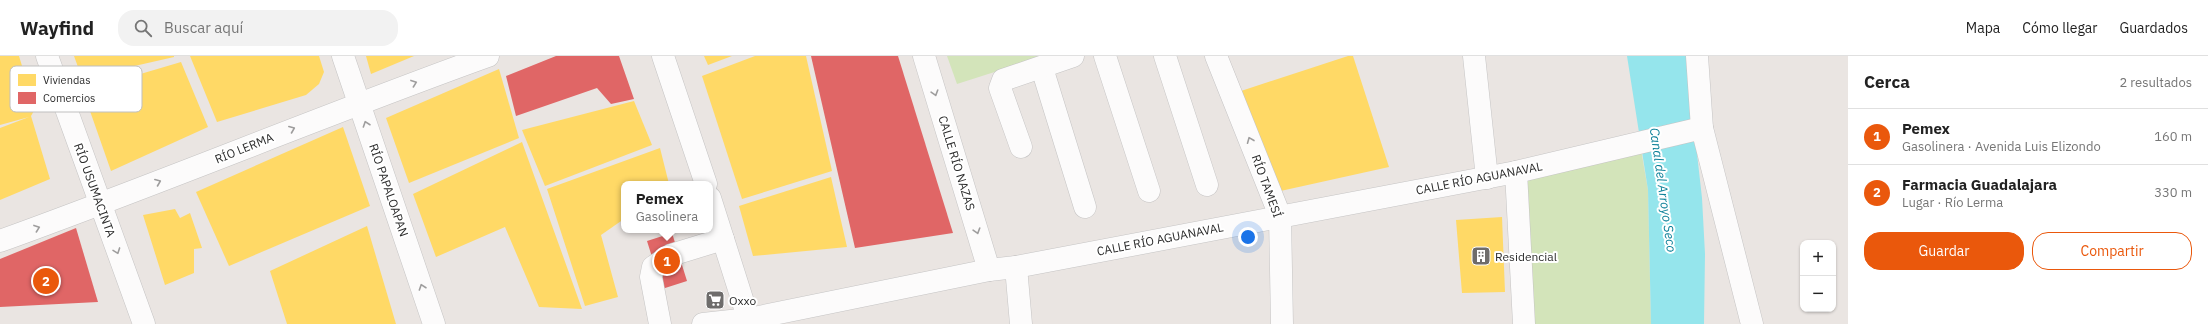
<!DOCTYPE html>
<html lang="es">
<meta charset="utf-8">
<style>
:root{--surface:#fff;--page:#f2f2f2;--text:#222;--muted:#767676;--line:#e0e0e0;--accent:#ea580c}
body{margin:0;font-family:"IBM Plex Sans",sans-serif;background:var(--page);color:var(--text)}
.controls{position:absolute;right:12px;bottom:12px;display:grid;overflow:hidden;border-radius:8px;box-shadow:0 1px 3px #0004}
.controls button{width:36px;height:36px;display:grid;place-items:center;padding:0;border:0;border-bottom:1px solid var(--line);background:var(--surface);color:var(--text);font:20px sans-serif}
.you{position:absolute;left:1248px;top:181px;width:14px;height:14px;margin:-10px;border:3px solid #fff;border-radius:50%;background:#1a73e8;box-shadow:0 0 0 6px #1a73e833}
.badge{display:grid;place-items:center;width:26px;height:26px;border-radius:50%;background:var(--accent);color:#fff;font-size:13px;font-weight:700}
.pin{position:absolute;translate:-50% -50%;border:2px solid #fff;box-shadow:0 1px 4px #0006}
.popup{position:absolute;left:621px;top:125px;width:92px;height:52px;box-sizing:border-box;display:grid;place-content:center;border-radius:8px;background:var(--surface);filter:drop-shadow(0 1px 3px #0005);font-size:13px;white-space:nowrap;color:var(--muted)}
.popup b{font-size:15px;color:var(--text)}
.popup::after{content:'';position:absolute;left:50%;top:100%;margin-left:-8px;border:8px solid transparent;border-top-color:var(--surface)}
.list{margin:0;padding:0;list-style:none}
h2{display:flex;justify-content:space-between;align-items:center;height:52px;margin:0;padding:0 16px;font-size:17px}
h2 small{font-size:13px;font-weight:400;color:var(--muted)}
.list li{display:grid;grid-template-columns:26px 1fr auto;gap:12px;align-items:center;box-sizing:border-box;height:56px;padding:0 16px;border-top:1px solid var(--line)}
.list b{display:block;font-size:15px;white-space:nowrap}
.list p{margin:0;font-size:13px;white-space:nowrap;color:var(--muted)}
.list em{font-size:13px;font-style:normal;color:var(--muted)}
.actions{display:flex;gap:8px;padding:12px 16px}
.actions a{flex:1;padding:9px 0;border:1px solid var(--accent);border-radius:16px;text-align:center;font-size:14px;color:var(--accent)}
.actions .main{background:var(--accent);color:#fff}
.icon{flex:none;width:22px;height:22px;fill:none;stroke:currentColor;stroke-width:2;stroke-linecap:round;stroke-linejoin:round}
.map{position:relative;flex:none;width:1848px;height:268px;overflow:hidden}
header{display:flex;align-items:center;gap:24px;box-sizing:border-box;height:56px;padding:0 20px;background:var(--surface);border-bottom:1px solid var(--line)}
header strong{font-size:19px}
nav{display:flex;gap:22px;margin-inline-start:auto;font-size:14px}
.search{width:280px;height:36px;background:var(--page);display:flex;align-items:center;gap:10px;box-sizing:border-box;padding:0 14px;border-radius:16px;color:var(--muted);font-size:15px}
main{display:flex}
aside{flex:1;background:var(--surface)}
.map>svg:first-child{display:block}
</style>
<header>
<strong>Wayfind</strong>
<div class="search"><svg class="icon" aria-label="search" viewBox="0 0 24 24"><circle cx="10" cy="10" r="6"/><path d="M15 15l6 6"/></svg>Buscar aquí</div>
<nav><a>Mapa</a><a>Cómo llegar</a><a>Guardados</a></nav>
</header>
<main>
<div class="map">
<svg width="1848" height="268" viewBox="0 0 1848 268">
<rect width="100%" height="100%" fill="#eae5e2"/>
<g fill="#d3e4ba">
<path d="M947 0H1045L957 28Z"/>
<path d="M1640 88 1648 134 1651 268H1524L1516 116Z"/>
</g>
<path fill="#95e5ec" d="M1627 0H1686L1702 142 1705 198 1704 268H1651L1648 134Z"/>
<g fill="#ffd966">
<path d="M0 0H19L35 53 31 60 50 123 0 144V72L29 61 0 69Z"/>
<path d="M74 0H174V1L82 22Z"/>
<path d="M190 0H319L324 16 319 28 306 39 217 66Z"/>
<path d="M366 0H414L371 18Z"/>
<path d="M704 0H732L708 9Z"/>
<path d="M755 0H806L832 115 742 143 702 20Z"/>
<path d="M1348 0H1353L1389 111 1276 136 1241 35Z"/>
<path d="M181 6 208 71 111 115 83 35Z"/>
<path d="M499 13 519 82 409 127 386 62Z"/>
<path d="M634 45 652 89 545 130 522 74Z"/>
<path d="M343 71 370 150 229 210 196 136Z"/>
<path d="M522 86 582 253 539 251 505 171 436 201 413 138Z"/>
<path d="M660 92 669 128H624V163L601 179 618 241 585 250 547 133Z"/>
<path d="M831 121 847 191 753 200 739 150Z"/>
<path d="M175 153 180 162 190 157 202 192 194 193V217L165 229 143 159Z"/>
<path d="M1502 161 1505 236 1462 237 1456 164Z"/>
<path d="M367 170 396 268H287L270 215Z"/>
</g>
<g fill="#e06666">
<path d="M556 0H619L634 43 611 48 597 32 516 60 506 20Z"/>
<path d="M811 0H898L953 177 855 192Z"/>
<path d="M76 172 98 246 0 251V203Z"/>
<path d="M672 177 687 225 662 233 647 185Z"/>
</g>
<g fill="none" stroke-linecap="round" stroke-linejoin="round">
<defs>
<g id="minor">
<path d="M47 0 144 268"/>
<path d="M343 0 434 268"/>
<path d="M663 0 706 128"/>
<path d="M924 0 989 214"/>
<path d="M1105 0 1149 135"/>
<path d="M1165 0 1207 129"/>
<path d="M1216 0 1280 160 1282 268"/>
<path d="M1474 0 1487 122"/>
<path d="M1697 0 1702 72 1752 268"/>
<path d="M1042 12 1085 151"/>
<path d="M1021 91 1000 32 1003 24 1073 0"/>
<path d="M1516 116 1524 268"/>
<path d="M710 142 750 268"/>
<path d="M0 185C164 126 324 59 488 0"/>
<path d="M1016 211 1021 268"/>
<path d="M660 268 651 221 653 211 671 199 723 183"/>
<path d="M703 268 749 263 989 214 1016 211 1516 116 1702 72"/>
</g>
</defs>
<use href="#minor" stroke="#c5c4c4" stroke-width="23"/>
<use href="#minor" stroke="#fcfbfb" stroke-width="22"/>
</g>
<defs><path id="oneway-chevron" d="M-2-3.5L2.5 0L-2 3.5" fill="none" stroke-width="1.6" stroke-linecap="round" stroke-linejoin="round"/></defs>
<g stroke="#9e9d9d">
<use href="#oneway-chevron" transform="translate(414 27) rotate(-20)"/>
<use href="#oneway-chevron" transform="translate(935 37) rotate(73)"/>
<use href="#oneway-chevron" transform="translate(366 68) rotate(-109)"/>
<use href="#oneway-chevron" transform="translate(292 73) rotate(-22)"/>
<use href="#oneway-chevron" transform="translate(1250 84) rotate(-112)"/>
<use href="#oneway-chevron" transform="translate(158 126) rotate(-22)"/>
<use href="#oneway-chevron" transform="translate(37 172) rotate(-20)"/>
<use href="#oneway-chevron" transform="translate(977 175) rotate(73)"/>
<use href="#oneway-chevron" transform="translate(117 195) rotate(70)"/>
<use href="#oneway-chevron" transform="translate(422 231) rotate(-109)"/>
</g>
<defs>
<symbol id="building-square" viewBox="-11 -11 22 22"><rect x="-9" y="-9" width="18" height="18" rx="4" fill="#6e6c6b" stroke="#fff"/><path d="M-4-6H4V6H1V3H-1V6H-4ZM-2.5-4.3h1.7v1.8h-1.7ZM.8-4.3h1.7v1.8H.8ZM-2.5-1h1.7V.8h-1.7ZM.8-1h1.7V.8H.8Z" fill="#fff"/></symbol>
<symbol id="supermarket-square" viewBox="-11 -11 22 22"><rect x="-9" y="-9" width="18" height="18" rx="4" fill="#6e6c6b" stroke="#fff"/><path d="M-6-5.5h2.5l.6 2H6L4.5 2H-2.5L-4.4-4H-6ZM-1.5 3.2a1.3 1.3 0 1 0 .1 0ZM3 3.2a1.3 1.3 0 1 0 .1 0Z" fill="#fff"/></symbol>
</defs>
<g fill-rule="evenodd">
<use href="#building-square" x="1470" y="189" width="22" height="22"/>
<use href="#supermarket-square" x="704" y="233" width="22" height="22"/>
</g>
<g text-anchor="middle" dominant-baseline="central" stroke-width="4" stroke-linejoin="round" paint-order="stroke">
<g font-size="12" fill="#2b2b2b" stroke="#fff">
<text transform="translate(244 92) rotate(-22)">RÍO LERMA</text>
<text transform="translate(957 107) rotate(73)">CALLE RÍO NAZAS</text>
<text transform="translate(1479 122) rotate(-11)">CALLE RÍO AGUANAVAL</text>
<text transform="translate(1267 130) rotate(70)">RÍO TAMESÍ</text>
<text transform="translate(95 134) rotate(70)">RÍO USUMACINTA</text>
<text transform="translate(389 134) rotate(71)">RÍO PAPALOAPAN</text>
<text transform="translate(1160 183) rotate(-11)">CALLE RÍO AGUANAVAL</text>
</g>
<g font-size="12" fill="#2b2b2b" stroke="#fff" text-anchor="start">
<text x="1495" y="200">Residencial</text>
<text x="729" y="244">Oxxo</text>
</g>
<g font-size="13" font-style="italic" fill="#0c8098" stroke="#fff">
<text transform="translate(1663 134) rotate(82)">Canal del Arroyo Seco</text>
</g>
</g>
<rect x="10" y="10" width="132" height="46" rx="6" fill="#fff" stroke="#bfbfbf" stroke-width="1"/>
<rect x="18" y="18" width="18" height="12" fill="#ffd966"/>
<rect x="18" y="36" width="18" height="12" fill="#e06666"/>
<g font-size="11" fill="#2b2b2b">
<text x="43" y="28">Viviendas</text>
<text x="43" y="46">Comercios</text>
</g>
</svg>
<div class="controls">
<button>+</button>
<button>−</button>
</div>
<div class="you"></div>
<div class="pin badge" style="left:667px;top:205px">1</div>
<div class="popup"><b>Pemex</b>Gasolinera</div>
<div class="pin badge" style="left:46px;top:225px">2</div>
</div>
<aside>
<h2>Cerca<small>2 resultados</small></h2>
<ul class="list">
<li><span class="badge">1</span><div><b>Pemex</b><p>Gasolinera · Avenida Luis Elizondo</p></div><em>160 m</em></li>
<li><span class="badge">2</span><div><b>Farmacia Guadalajara</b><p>Lugar · Río Lerma</p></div><em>330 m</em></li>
</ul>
<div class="actions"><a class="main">Guardar</a><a>Compartir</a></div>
</aside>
</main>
